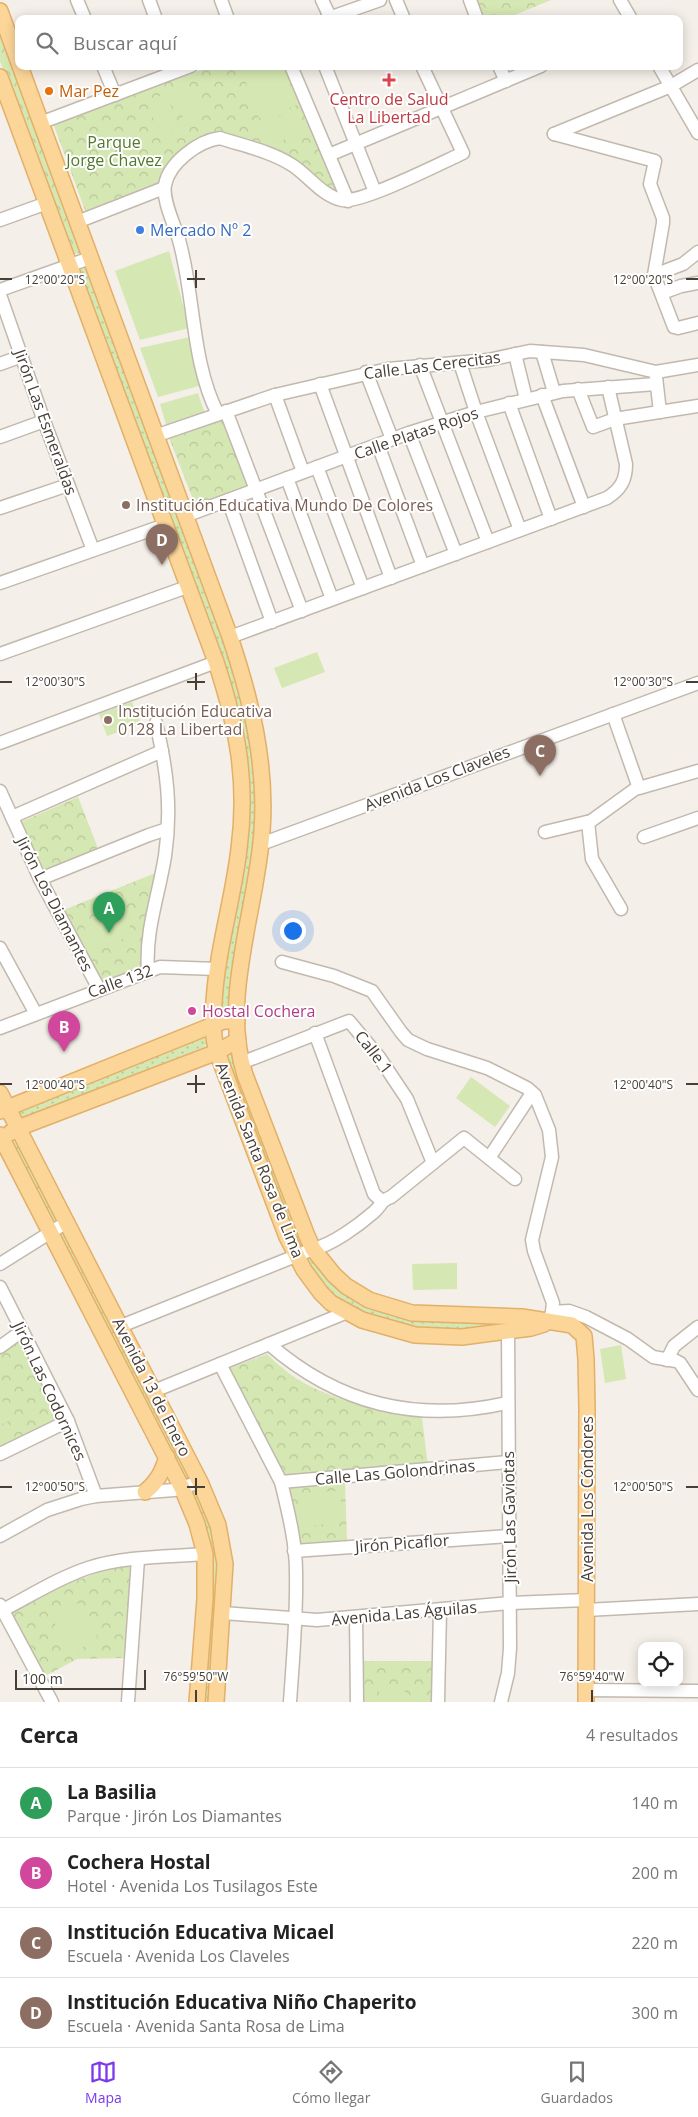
<!DOCTYPE html>
<html lang="es">
<meta charset="utf-8">
<style>
:root{--surface:#fff;--page:#f2f2f2;--text:#222;--muted:#767676;--line:#e0e0e0;--accent:#7c3aed}
body{margin:0;font-family:"Open Sans",sans-serif;background:var(--page);color:var(--text)}
.controls{position:absolute;right:15px;bottom:15px;display:grid;overflow:hidden;border-radius:10px;box-shadow:0 2px 12px #0003}
.controls button{width:45px;height:45px;display:grid;place-items:center;padding:0;border:0;border-bottom:1px solid var(--line);background:var(--surface);color:var(--text);font:25px sans-serif}
.scale{position:absolute;left:15px;bottom:12px;width:131px;box-sizing:border-box;padding-left:5px;border:2px solid #473f37;border-top:0;font-size:14px;line-height:18px;white-space:nowrap;color:#473f37;-webkit-text-stroke:4px #fff;paint-order:stroke}
.you{position:absolute;left:292px;top:930px;width:18px;height:18px;margin:-12px;border:4px solid #fff;border-radius:50%;background:#1a73e8;box-shadow:0 0 0 8px #1a73e833}
.badge{display:grid;place-items:center;width:32px;height:32px;border-radius:50%;background:var(--accent);color:#fff;font-size:16px;font-weight:700}
.pin{position:absolute;translate:-50% -41px;filter:drop-shadow(0 1px 2px #0008)}
.pin::after{content:'';position:absolute;top:26px;width:18px;height:15px;background:inherit;clip-path:polygon(0 0,100% 0,50% 100%)}
.list{margin:0;padding:0;list-style:none}
h2{display:flex;justify-content:space-between;align-items:center;height:65px;margin:0;padding:0 20px;font-size:21px}
h2 small{font-size:16px;font-weight:400;color:var(--muted)}
.list li{display:grid;grid-template-columns:32px 1fr auto;gap:15px;align-items:center;box-sizing:border-box;height:70px;padding:0 20px;border-top:1px solid var(--line)}
.list b{display:block;font-size:19px;white-space:nowrap}
.list p{margin:0;font-size:16px;white-space:nowrap;color:var(--muted)}
.list em{font-size:16px;font-style:normal;color:var(--muted)}
.icon{flex:none;width:28px;height:28px;fill:none;stroke:currentColor;stroke-width:2;stroke-linecap:round;stroke-linejoin:round}
.map{position:relative;flex:none;width:698px;height:1702px;overflow:hidden}
.search{position:absolute;background:var(--surface);box-shadow:0 2px 12px #0003;left:15px;right:15px;top:15px;height:55px;display:flex;align-items:center;gap:12px;box-sizing:border-box;padding:0 18px;border-radius:10px;color:var(--muted);font-size:19px}
.sheet{height:345px;background:var(--surface)}
nav{display:flex;justify-content:space-around;align-items:center;box-sizing:border-box;height:70px;border-top:1px solid var(--line);background:var(--surface);font-size:14px;color:var(--muted)}
nav a{display:grid;justify-items:center;gap:2px}
nav .on{color:var(--accent)}
.map>svg:first-child{display:block}
</style>
<div class="map">
<svg width="698" height="1702" viewBox="0 0 698 1702">
<defs>
<pattern id="grass-dots" width="8" height="8" patternUnits="userSpaceOnUse" patternTransform="scale(1.25)"><rect width="8" height="8" fill="#d5e7b2"/><path d="M2 2h.1M6 6h.1" fill="none" stroke="#b8c79a" stroke-width="1.8" stroke-linecap="round"/></pattern>
<pattern id="park-crowns" width="20" height="18" patternUnits="userSpaceOnUse" patternTransform="scale(1.25)"><rect width="20" height="18" fill="#d5e7b2"/><path d="M2 6a3 3 0 1 1 6 0M12 15a3 3 0 1 1 6 0" fill="none" stroke="#b8c79a"/></pattern>
</defs>
<rect width="100%" height="100%" fill="#f4efe8"/>
<g fill="url(#grass-dots)">
<path d="M86 265 222 627 254 743 257 846 231 1015 218 1014 243 757 78 267Z"/>
<path d="M205 1036 207 1043 204 1047 22 1118H20L15 1107Z"/>
<path d="M233 1052 306 1245 297 1249 225 1058 226 1053Z"/>
<path d="M19 1139 60 1220 53 1224 11 1144Z"/>
<path d="M65 1232 194 1476 187 1483 60 1235Z"/>
<path d="M311 1255 367 1304 533 1319 443 1334 357 1315 323 1289 305 1258Z"/>
<path d="M197 1489 219 1546 212 1702H202L209 1600 190 1491Z"/>
</g>
<g fill="url(#park-crowns)">
<path d="M470 0H551L505 19H478Z"/>
<path d="M0 25 82 250 80 253 71 254 0 61Z"/>
<path d="M212 66H289L339 190 338 196 292 164 212 136 164 182 86 213 53 123Z"/>
<path d="M225 416 250 486 196 507 168 435Z"/>
<path d="M78 797 99 851 45 873 21 822Z"/>
<path d="M158 872 145 968 101 985 61 911Z"/>
<path d="M20 1338 61 1418 0 1447V1351Z"/>
<path d="M267 1354C274 1361 282 1368 290 1374 326 1400 379 1410 422 1417L428 1467 285 1479 229 1369Z"/>
<path d="M345 1484 347 1540 298 1544 289 1488Z"/>
<path d="M133 1566 126 1658 77 1659 45 1676 10 1612C53 1591 84 1572 133 1566Z"/>
<path d="M362 1661H436L434 1702H361Z"/>
</g>
<g fill="#d5e7b2">
<path d="M240 66H283L297 105 259 118Z"/>
<path d="M192 87 202 119 185 125 175 92Z"/>
<path d="M167 94 179 129 159 135 147 100Z"/>
<path d="M293 111 302 133 263 148 254 126Z"/>
<path d="M169 251 189 328 140 340 115 271Z"/>
<path d="M190 337 199 386 158 397 140 348Z"/>
<path d="M198 393 206 417 167 428 160 404Z"/>
<path d="M317 652 325 672 282 688 274 668Z"/>
<path d="M132 702 141 724 107 736 99 714Z"/>
<path d="M124 911 133 935 93 951 84 927Z"/>
<path d="M471 1077 510 1106 495 1127 456 1098Z"/>
<path d="M457 1263V1289L413 1290 412 1264Z"/>
<path d="M621 1345 626 1379 605 1383 600 1349Z"/>
<path d="M0 1396 11 1420 0 1425Z"/>
<path d="M340 1491 343 1522 303 1527 299 1493Z"/>
<path d="M79 1603 98 1639 72 1653 51 1617Z"/>
<rect x="379" y="1684" width="26" height="18"/>
</g>
<g fill="none" stroke-linecap="round" stroke-linejoin="round">
<defs>
<g id="minor">
<path d="M77 0 85 19"/>
<path d="M149 0 156 19"/>
<path d="M221 0 228 19"/>
<path d="M322 0 330 17"/>
<path d="M396 0 404 19"/>
<path d="M470 0 477 19"/>
<path d="M620 0 631 19"/>
<path d="M326 19 380 0"/>
<path d="M103 66 115 95"/>
<path d="M291 66 348 201"/>
<path d="M325 66 375 192"/>
<path d="M499 66 506 81"/>
<path d="M659 66 698 133"/>
<path d="M40 123 191 66"/>
<path d="M554 134 655 161 650 184 663 218V223L654 275 674 327 678 328 698 323"/>
<path d="M554 134 671 86 698 70"/>
<path d="M329 155 541 66"/>
<path d="M0 220 47 203"/>
<path d="M77 222 164 188"/>
<path d="M654 275 683 264 698 252"/>
<path d="M0 290 90 258"/>
<path d="M662 293 681 286 698 283"/>
<path d="M0 295 44 421 93 550"/>
<path d="M542 352 554 392"/>
<path d="M515 354 526 399"/>
<path d="M460 363 476 412 520 530"/>
<path d="M0 364 22 356"/>
<path d="M420 365 488 542"/>
<path d="M366 372 392 439"/>
<path d="M656 377 660 412"/>
<path d="M320 384 391 578"/>
<path d="M578 389 593 427 615 419 698 406"/>
<path d="M275 395 303 472"/>
<path d="M542 395 584 507"/>
<path d="M509 403 551 519"/>
<path d="M226 411 302 611"/>
<path d="M218 414C191 362 195 296 179 240 175 226 162 200 165 185 169 163 198 141 220 138 244 146 270 151 292 165 308 175 322 196 342 200 361 204 441 163 463 153L422 66"/>
<path d="M409 433 456 554"/>
<path d="M155 436 275 395 388 369 488 360 530 351 584 355 656 372 698 365"/>
<path d="M0 437 44 421"/>
<path d="M378 445 423 566"/>
<path d="M317 467 363 588"/>
<path d="M287 478 332 599"/>
<path d="M228 500 272 622"/>
<path d="M0 508 68 485"/>
<path d="M185 516 409 433 476 412 563 391 656 384"/>
<path d="M0 583 165 525"/>
<path d="M230 637 607 498C621 489 626 480 626 464L608 387"/>
<path d="M0 654 187 587"/>
<path d="M613 714 639 788 698 771"/>
<path d="M0 743 216 662"/>
<path d="M0 791 40 879 99 989"/>
<path d="M12 817 162 751"/>
<path d="M588 822 592 859 621 909"/>
<path d="M545 832 591 821 638 787"/>
<path d="M644 837 698 818"/>
<path d="M261 844 698 683"/>
<path d="M40 879 149 835 167 829"/>
<path d="M0 948 36 1014"/>
<path d="M282 962 334 976 372 991 401 1032 408 1040 427 1049 487 1068 527 1088 535 1095 549 1130 552 1157 532 1240 534 1251 553 1303 552 1312 548 1323"/>
<path d="M148 970C145 931 159 894 165 856 172 808 167 770 156 723"/>
<path d="M0 1028 160 967 217 969"/>
<path d="M315 1033 374 1194 382 1201"/>
<path d="M241 1063 349 1021 379 1057 407 1099 433 1163"/>
<path d="M489 1158 532 1093"/>
<path d="M0 1264 67 1222"/>
<path d="M0 1287 68 1421 96 1496"/>
<path d="M552 1312 569 1311 586 1317 628 1339 653 1357 676 1361 680 1363 698 1390"/>
<path d="M121 1326 313 1249C332 1245 359 1225 374 1212 382 1205 380 1201 391 1197L464 1138 515 1179"/>
<path d="M269 1344C339 1405 417 1423 507 1403"/>
<path d="M0 1347 22 1331"/>
<path d="M667 1360 674 1346 698 1327"/>
<path d="M220 1364 281 1482C288 1511 296 1542 296 1572 297 1615 293 1659 290 1702"/>
<path d="M154 1391 345 1313"/>
<path d="M0 1454 68 1421"/>
<path d="M281 1482 508 1462"/>
<path d="M0 1536 47 1510 81 1499 96 1496 174 1490 200 1482"/>
<path d="M294 1551 509 1536"/>
<path d="M0 1605 52 1702"/>
<path d="M3 1610C30 1596 58 1578 88 1568 125 1556 167 1557 205 1554"/>
<path d="M586 1610 698 1604"/>
<path d="M223 1613 317 1620 511 1603 586 1600"/>
<path d="M356 1617 357 1702"/>
<path d="M586 1690 698 1691"/>
<path d="M128 1702 138 1559"/>
<path d="M438 1702 440 1610"/>
<path d="M501 1702 508 1673 510 1648 508 1331"/>
</g>
<g id="major">
<path d="M0 11 19 63"/>
<path d="M20 66 230 637C251 700 267 764 262 831 257 909 220 998 245 1075L307 1236 313 1249 334 1275 346 1286 369 1300 412 1313 522 1317 572 1325 584 1336 586 1359 587 1408 586 1702"/>
<path d="M0 77 216 662C237 726 248 781 239 849 233 900 217 950 214 1002 213 1019 212 1035 217 1052L287 1237 304 1270 321 1293 331 1303 362 1320 415 1335 462 1337 531 1328 544 1324"/>
<path d="M0 1093 200 1482 218 1525 225 1564 216 1702"/>
<path d="M0 1111 213 1025 224 1021H237"/>
<path d="M10 1133 18 1128 217 1052 238 1040"/>
<path d="M0 1135 182 1488 197 1524 205 1554V1599L197 1702"/>
<path d="M145 1492C157 1482 162 1473 167 1457"/>
</g>
</defs>
<use href="#minor" stroke="#c2b9ae" stroke-width="15"/>
<use href="#major" stroke="#e2b068" stroke-width="18"/>
<use href="#minor" stroke="#fff" stroke-width="12"/>
<use href="#major" stroke="#fcd599" stroke-width="15"/>
</g>
<path fill="none" stroke="#473f37" stroke-width="2" d="M196 270V288M0 279H12M187 279H205M686 279H698M196 673V690M0 682H12M187 682H205M686 682H698M196 1075V1093M0 1084H12M187 1084H205M686 1084H698M196 1478V1495M0 1487H12M187 1487H205M686 1487H698M196 1690V1702M592 1690V1702"/>
<path fill="#e0444e" stroke="#fff" stroke-width="2" d="M386.5 72.5h5v5h5v5h-5v5h-5v-5h-5v-5h5z"/>
<circle fill="#e8710a" stroke="#fff" stroke-width="2" cx="49" cy="91" r="5"/>
<circle fill="#3f7fe0" stroke="#fff" stroke-width="2" cx="140" cy="230" r="5"/>
<g fill="#8d6e63" stroke="#fff" stroke-width="2">
<circle cx="126" cy="505" r="5"/>
<circle cx="108" cy="720" r="5"/>
</g>
<circle fill="#d1479c" stroke="#fff" stroke-width="2" cx="192" cy="1011" r="5"/>
<g text-anchor="middle" dominant-baseline="central" stroke-width="4" stroke-linejoin="round" paint-order="stroke">
<g font-size="16" fill="#c56008" stroke="#fff" text-anchor="start">
<text x="59" y="91">Mar Pez</text>
</g>
<g font-size="16" fill="#be3a42" stroke="#fff">
<text x="389" y="99">Centro de Salud<tspan x="389" dy="18">La Libertad</tspan></text>
</g>
<g font-size="16" fill="#50792b" stroke="#fff">
<text x="114" y="142">Parque<tspan x="114" dy="18">Jorge Chavez</tspan></text>
</g>
<g font-size="16" fill="#366cbe" stroke="#fff" text-anchor="start">
<text x="150" y="230">Mercado Nº 2</text>
</g>
<g font-size="16" fill="#473f37" stroke="#fff">
<text transform="translate(432 365) rotate(-7)">Calle Las Cerecitas</text>
<text transform="translate(46 422) rotate(70)">Jirón Las Esmeraldas</text>
<text transform="translate(416 433) rotate(-19)">Calle Platas Rojos</text>
<text transform="translate(437 778) rotate(-21)">Avenida Los Claveles</text>
<text transform="translate(55 904) rotate(63)">Jirón Los Diamantes</text>
<text transform="translate(120 981) rotate(-20)">Calle 132</text>
<text transform="translate(374 1052) rotate(52)">Calle 1</text>
<text transform="translate(260 1160) rotate(68)">Avenida Santa Rosa de Lima</text>
<text transform="translate(152 1387) rotate(63)">Avenida 13 de Enero</text>
<text transform="translate(50 1391) rotate(65)">Jirón Las Codornices</text>
<text transform="translate(395 1472) rotate(-5)">Calle Las Golondrinas</text>
<text transform="translate(587 1499) rotate(-90)">Avenida Los Cóndores</text>
<text transform="translate(509 1517) rotate(-91)">Jirón Las Gaviotas</text>
<text transform="translate(402 1543) rotate(-4)">Jirón Picaflor</text>
<text transform="translate(404 1613) rotate(-5)">Avenida Las Águilas</text>
</g>
<g font-size="16" fill="#785e54" stroke="#fff" text-anchor="start">
<text x="136" y="505">Institución Educativa Mundo De Colores</text>
<text x="118" y="711">Institución Educativa<tspan x="118" dy="18">0128 La Libertad</tspan></text>
</g>
<g font-size="16" fill="#b23c85" stroke="#fff" text-anchor="start">
<text x="202" y="1011">Hostal Cochera</text>
</g>
</g>
<g font-size="12" text-anchor="middle" fill="#473f37" stroke="#fff" stroke-width="4" stroke-linejoin="round" paint-order="stroke">
<text x="55" y="284">12°00'20"S</text>
<text x="643" y="284">12°00'20"S</text>
<text x="55" y="686">12°00'30"S</text>
<text x="643" y="686">12°00'30"S</text>
<text x="55" y="1089">12°00'40"S</text>
<text x="643" y="1089">12°00'40"S</text>
<text x="55" y="1491">12°00'50"S</text>
<text x="643" y="1491">12°00'50"S</text>
<text x="196" y="1681">76°59'50"W</text>
<text x="592" y="1681">76°59'40"W</text>
</g>
</svg>
<div class="controls">
<button><svg class="icon" aria-label="locate" viewBox="0 0 24 24"><circle cx="12" cy="12" r="6"/><path d="M12 2v4M12 18v4M2 12h4M18 12h4"/></svg></button>
</div>
<div class="scale">100 m</div>
<div class="you"></div>
<div class="pin badge" style="left:109px;top:933px;background:#2e9e5b">A</div>
<div class="pin badge" style="left:64px;top:1052px;background:#d1479c">B</div>
<div class="pin badge" style="left:540px;top:776px;background:#8d6e63">C</div>
<div class="pin badge" style="left:162px;top:565px;background:#8d6e63">D</div>
<div class="search"><svg class="icon" aria-label="search" viewBox="0 0 24 24"><circle cx="10" cy="10" r="6"/><path d="M15 15l6 6"/></svg>Buscar aquí</div>
</div>
<section class="sheet">
<h2>Cerca<small>4 resultados</small></h2>
<ul class="list">
<li><span class="badge" style="background:#2e9e5b">A</span><div><b>La Basilia</b><p>Parque · Jirón Los Diamantes</p></div><em>140 m</em></li>
<li><span class="badge" style="background:#d1479c">B</span><div><b>Cochera Hostal</b><p>Hotel · Avenida Los Tusilagos Este</p></div><em>200 m</em></li>
<li><span class="badge" style="background:#8d6e63">C</span><div><b>Institución Educativa Micael</b><p>Escuela · Avenida Los Claveles</p></div><em>220 m</em></li>
<li><span class="badge" style="background:#8d6e63">D</span><div><b>Institución Educativa Niño Chaperito</b><p>Escuela · Avenida Santa Rosa de Lima</p></div><em>300 m</em></li>
</ul>
</section>
<nav>
<a class="on"><svg class="icon" aria-label="map" viewBox="0 0 24 24"><path d="M3 6l6-2 6 2 6-2v14l-6 2-6-2-6 2zM9 4v14M15 6v14"/></svg>Mapa</a>
<a><svg class="icon" aria-label="directions" viewBox="0 0 24 24"><path d="M12 3l9 9-9 9-9-9zM9 14v-3h6M13 9l2 2-2 2"/></svg>Cómo llegar</a>
<a><svg class="icon" aria-label="saved" viewBox="0 0 24 24"><path d="M7 4h10v16l-5-4-5 4z"/></svg>Guardados</a>
</nav>
